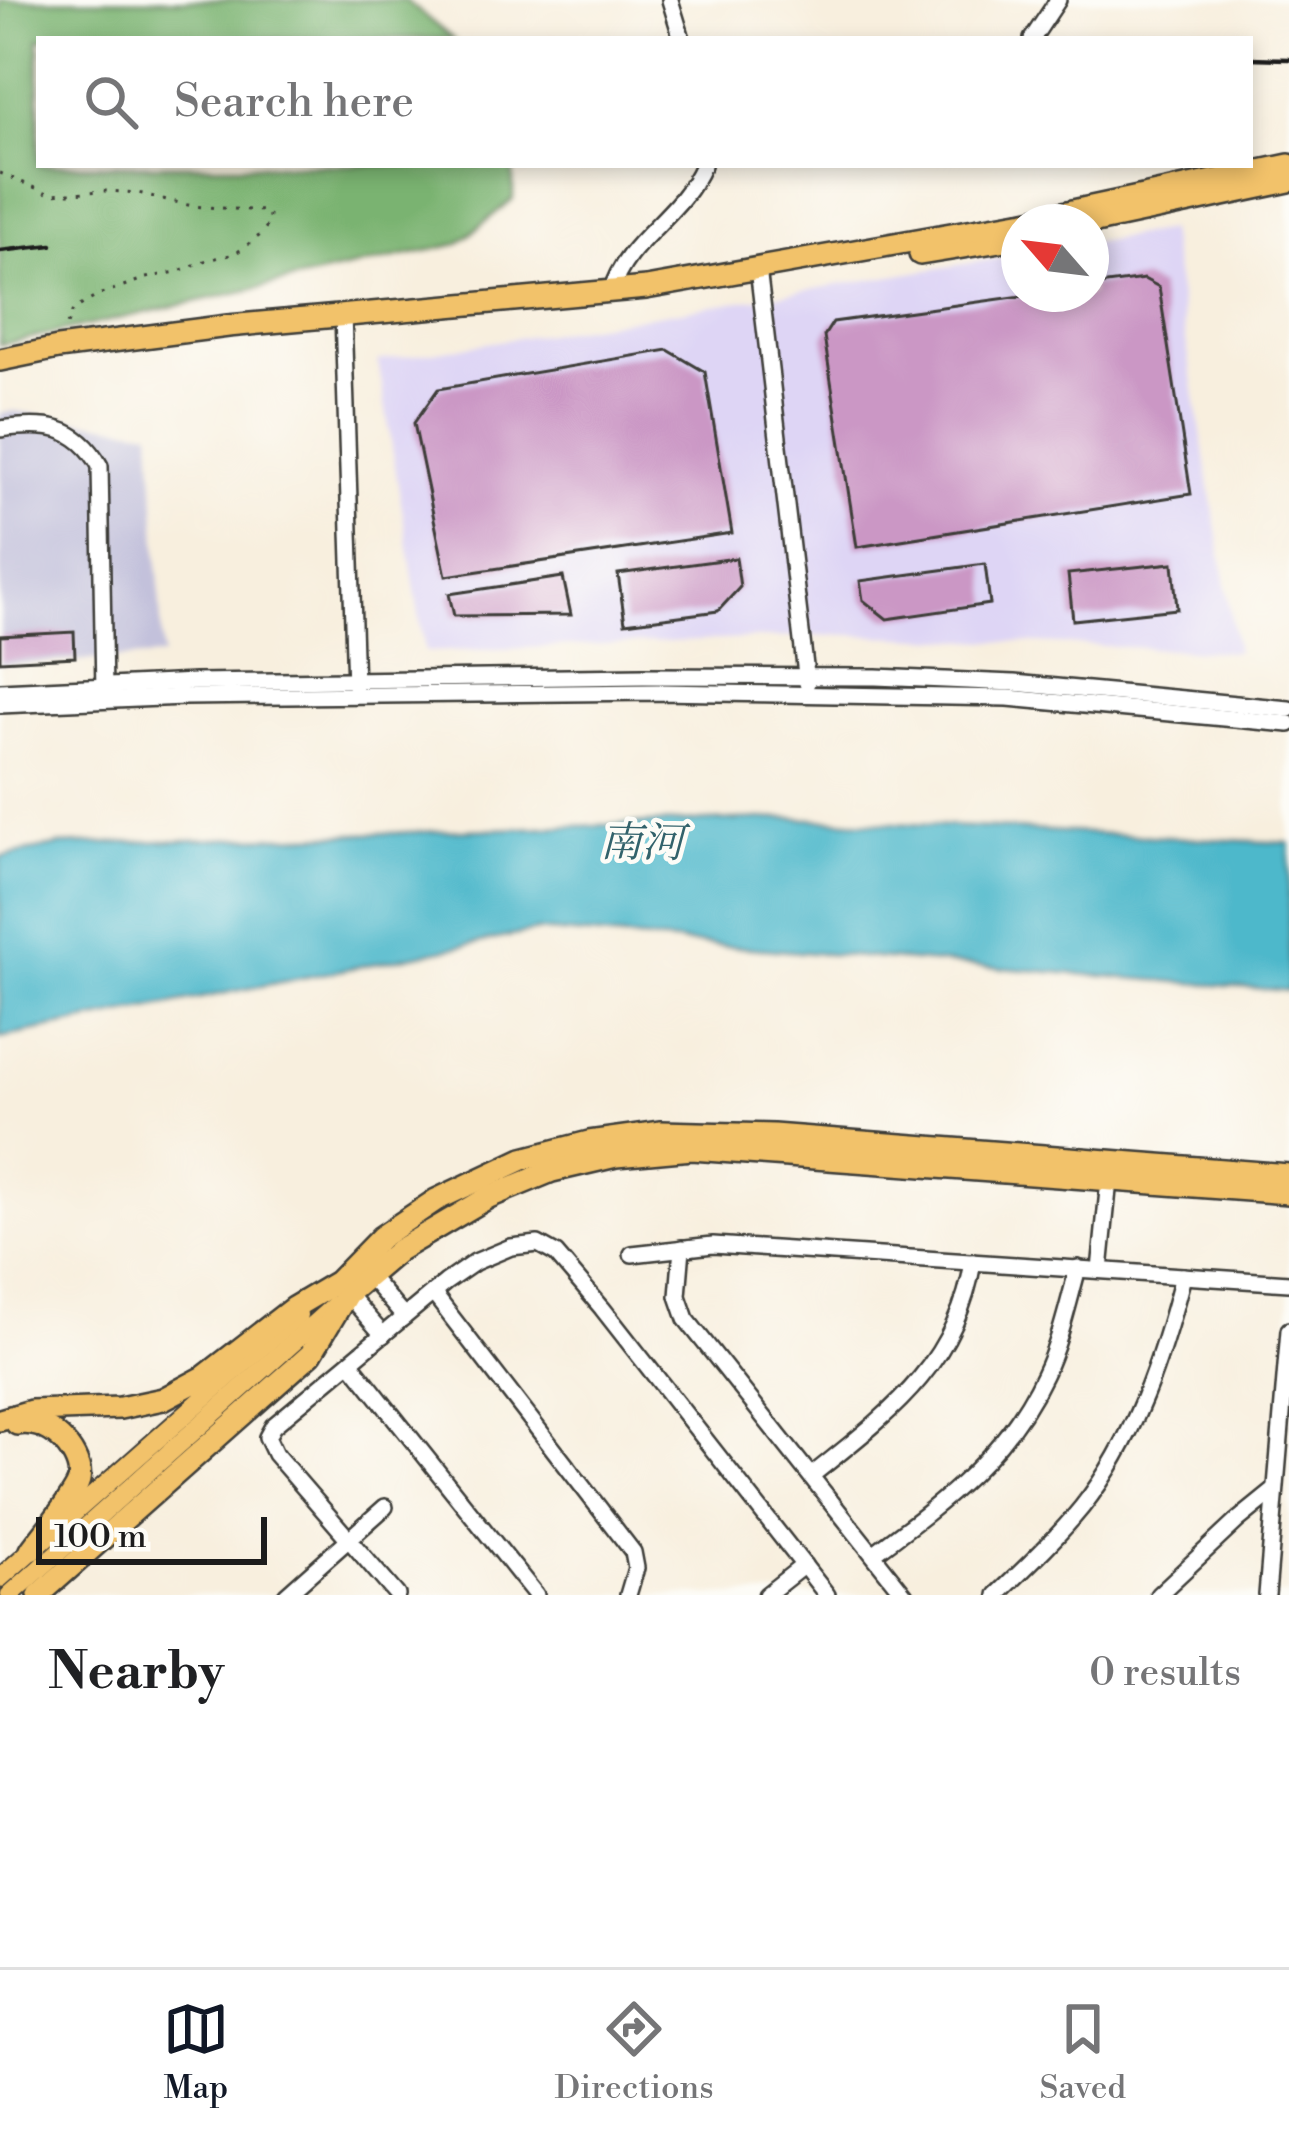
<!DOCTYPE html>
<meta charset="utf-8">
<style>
:root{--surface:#fff;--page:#f2f2f2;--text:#202124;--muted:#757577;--line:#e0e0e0;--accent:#111827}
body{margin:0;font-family:"Libre Bodoni","Noto Serif SC",serif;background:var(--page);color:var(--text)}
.compass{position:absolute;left:1001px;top:204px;width:108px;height:108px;border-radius:50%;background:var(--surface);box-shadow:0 6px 18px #0003;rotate:298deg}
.scale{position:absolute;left:36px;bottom:30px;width:231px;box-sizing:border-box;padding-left:12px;border:6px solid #1c1c1c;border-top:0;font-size:33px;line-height:42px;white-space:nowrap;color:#1c1c1c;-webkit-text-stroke:9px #fdfcf7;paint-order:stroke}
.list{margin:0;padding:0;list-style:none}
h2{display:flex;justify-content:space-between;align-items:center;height:156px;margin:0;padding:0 48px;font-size:51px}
h2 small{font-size:39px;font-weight:400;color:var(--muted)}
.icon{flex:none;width:66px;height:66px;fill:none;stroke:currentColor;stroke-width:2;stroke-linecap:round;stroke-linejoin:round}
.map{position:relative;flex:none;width:1289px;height:1595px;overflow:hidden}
.search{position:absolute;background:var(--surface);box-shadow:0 6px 18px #0003;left:36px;right:36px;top:36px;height:132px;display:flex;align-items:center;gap:30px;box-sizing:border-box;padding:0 42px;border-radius:0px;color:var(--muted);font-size:45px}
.sheet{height:372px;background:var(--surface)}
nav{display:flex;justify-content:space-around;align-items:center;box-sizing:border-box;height:168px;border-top:3px solid var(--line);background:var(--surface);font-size:33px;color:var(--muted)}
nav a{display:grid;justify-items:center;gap:6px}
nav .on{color:var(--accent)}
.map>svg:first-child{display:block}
</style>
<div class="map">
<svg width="1289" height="1595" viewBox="0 0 1289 1595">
<rect width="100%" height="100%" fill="#fdfcf7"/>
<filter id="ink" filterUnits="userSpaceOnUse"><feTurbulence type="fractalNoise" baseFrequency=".00833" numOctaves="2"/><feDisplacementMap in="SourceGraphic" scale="24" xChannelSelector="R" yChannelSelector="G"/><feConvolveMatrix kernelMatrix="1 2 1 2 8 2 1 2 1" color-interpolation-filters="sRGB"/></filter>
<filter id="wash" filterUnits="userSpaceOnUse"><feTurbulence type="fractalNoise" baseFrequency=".004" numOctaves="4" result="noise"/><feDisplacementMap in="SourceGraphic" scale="48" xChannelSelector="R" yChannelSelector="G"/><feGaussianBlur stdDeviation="2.7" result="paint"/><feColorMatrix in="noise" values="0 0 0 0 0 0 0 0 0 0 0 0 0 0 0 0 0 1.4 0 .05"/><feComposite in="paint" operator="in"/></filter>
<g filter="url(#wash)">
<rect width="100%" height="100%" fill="#f8efde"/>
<path fill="#ded5f5" d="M1168 230 1237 652 849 635 425 652 378 361 1019 255V294H1091V243Z"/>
<path fill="#c3c1db" d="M15 411 151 431 163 656 0 665V413Z"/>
<path fill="#7ab371" stroke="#4b6846" stroke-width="3" d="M0 0H405L453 39H39V165H513V199L458 244 0 345Z"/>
<path fill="#4eb8cb" stroke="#356a74" stroke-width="3" d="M791 818 1289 843V991L537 931 0 1038V857L60 845Z"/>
<g id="blocks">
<g fill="#cb97c5">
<path d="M1144 279 1159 287 1191 494 857 547 824 336 833 322 1037 294H1091V286Z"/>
<path d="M668 350 705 372 732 533 446 576 414 423 438 389Z"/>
<path d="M736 558 740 587 718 611 625 623 618 574Z"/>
<path d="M1173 563 1177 609 1073 620 1068 574Z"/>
<path d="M985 564 990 604 887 619 863 600 860 581Z"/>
<path d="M563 577 571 615 454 616 449 594Z"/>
<path d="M74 632 75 657 0 661V636Z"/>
</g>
</g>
</g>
<g filter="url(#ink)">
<use href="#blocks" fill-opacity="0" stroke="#3d3c39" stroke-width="3"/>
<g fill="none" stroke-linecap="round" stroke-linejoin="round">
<defs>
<g id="minor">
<path d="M670 0 682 39"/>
<path d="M1032 39 1058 0"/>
<path d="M758 268 807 683"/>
<path d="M611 292C626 239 680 218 703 165"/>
<path d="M343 314 355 686"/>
<path d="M0 429C44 423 77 424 100 466L104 691"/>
<path d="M0 691 195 682 643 676 876 677 1014 683 1289 709"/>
<path d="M0 705 184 697 658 692 1008 698 1289 724"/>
<path d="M682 1248 678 1296 686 1319 905 1595"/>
<path d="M632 1254 713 1245 1289 1283"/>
<path d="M363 1269 404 1317"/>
<path d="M1100 1270 1109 1180"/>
<path d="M343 1289 383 1335"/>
<path d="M433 1293 633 1552 636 1568 628 1595"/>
<path d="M350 1362 536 1595"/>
<path d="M811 1476C888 1414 956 1366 973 1262"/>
<path d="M873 1554C943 1502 1006 1456 1044 1375 1060 1342 1068 1304 1078 1268"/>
<path d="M286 1595 385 1507"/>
<path d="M397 1595 275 1454 267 1437 273 1426 446 1282 475 1262 511 1247 538 1244 556 1254 602 1308 827 1595"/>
<path d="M766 1595 804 1565"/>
<path d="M997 1595C1026 1567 1056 1539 1082 1507 1135 1440 1162 1357 1183 1276"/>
<path d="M1158 1595 1238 1520 1275 1490"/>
<path d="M1267 1595 1289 1330"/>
</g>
<g id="major">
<path d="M0 1578 298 1315"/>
<path d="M10 1595 335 1305"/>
</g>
<g id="highway">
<path d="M1021 222 1289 165"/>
<path d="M1091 223 1289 181"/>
<path d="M920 254 1019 238"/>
<path d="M0 360 58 348 228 326 646 288 1019 222"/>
<path d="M0 1420 31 1411 120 1408 163 1399 204 1377 293 1308 337 1282 381 1237 436 1200 523 1159 589 1142 661 1132 773 1135 1289 1175"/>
<path d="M17 1424C32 1421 48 1427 60 1438 70 1447 82 1465 79 1480 76 1494 41 1536 31 1550"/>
<path d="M39 1595 311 1354 347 1294 399 1250 489 1197 552 1171 616 1156 692 1149 1289 1193"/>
</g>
</defs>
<use href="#minor" stroke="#3d3c39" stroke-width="20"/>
<use href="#major" stroke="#3d3c39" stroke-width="22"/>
<use href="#highway" stroke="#3d3c39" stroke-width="26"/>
<path stroke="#3d3c39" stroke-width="3" stroke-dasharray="3 9" stroke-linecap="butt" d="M0 173 50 194 106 191 138 193 192 206 263 211 269 215 268 225 259 236 235 254 207 260 176 272 146 278 101 294 73 310 65 330"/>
<use href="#minor" stroke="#fff" stroke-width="15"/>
<use href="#major" stroke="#f2c26a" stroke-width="18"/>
<use href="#highway" stroke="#f2c26a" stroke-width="21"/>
<g stroke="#1c1c1c" stroke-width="4.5">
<path d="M1250 58 1289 59"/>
<path d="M0 251 52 245"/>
</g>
</g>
</g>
<g text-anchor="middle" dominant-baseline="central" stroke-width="9" stroke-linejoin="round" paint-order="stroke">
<g font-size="42" font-style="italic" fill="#32626b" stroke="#fdfcf7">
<text transform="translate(642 844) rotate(1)">南河</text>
</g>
</g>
</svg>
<svg class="compass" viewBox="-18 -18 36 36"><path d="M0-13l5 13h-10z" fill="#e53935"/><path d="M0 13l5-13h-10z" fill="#757577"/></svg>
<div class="scale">100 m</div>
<div class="search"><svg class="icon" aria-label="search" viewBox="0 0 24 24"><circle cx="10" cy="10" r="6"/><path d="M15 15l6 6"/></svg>Search here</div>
</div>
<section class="sheet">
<h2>Nearby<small>0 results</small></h2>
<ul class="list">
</ul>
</section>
<nav>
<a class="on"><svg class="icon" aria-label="map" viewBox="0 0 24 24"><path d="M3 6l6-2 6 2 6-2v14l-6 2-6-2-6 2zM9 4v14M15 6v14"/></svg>Map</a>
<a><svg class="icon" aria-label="directions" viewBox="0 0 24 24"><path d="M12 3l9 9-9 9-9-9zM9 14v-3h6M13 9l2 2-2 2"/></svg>Directions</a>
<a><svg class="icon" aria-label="saved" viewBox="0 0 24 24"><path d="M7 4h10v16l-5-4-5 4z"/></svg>Saved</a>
</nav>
